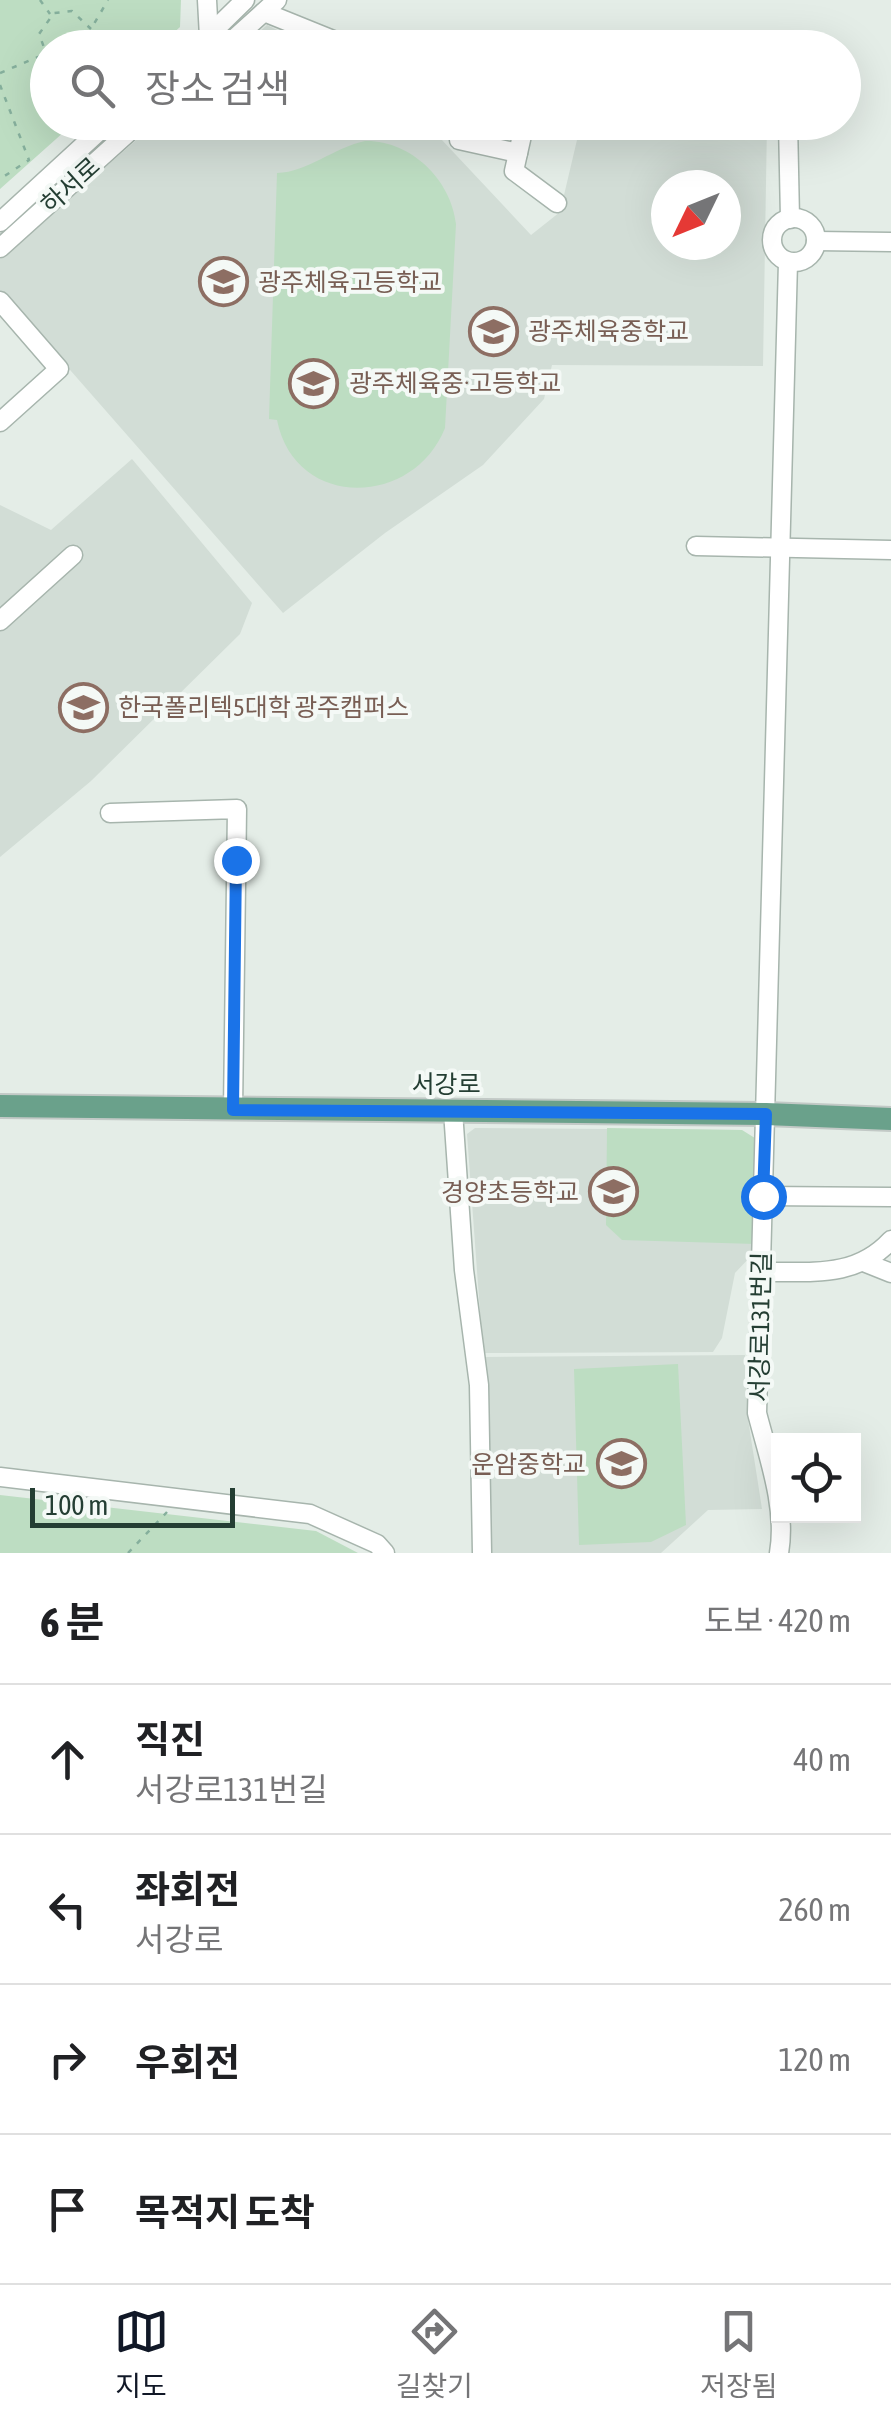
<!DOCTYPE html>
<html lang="ko">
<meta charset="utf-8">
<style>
:root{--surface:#fff;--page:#f6f6f6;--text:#202124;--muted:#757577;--line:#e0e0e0;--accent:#111827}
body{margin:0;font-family:"Asap Condensed","Noto Sans KR",sans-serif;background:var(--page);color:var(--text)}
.controls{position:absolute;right:30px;bottom:30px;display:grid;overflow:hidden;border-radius:0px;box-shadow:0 10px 40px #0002}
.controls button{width:90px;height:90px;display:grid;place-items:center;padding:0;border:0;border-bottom:2px solid var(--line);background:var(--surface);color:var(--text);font:50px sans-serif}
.compass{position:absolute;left:651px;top:170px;width:90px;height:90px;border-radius:50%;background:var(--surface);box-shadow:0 10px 40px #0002;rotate:227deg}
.scale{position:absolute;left:30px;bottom:25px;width:205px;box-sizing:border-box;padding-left:10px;border:5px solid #243e33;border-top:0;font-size:28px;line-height:35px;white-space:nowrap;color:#243e33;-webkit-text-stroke:8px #f4f9f6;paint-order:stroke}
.stop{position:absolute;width:30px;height:30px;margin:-22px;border:8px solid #1a73e8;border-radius:50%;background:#fff}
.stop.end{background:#1a73e8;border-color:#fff;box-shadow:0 2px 10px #0008}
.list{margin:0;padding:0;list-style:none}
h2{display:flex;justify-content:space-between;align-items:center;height:130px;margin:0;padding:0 40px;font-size:42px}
h2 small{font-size:32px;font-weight:400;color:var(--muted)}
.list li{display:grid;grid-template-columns:65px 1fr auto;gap:30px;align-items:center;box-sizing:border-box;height:150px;padding:0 40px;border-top:2px solid var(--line)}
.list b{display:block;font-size:38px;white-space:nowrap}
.list p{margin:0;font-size:32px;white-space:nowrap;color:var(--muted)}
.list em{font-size:32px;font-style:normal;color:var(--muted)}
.icon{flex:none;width:55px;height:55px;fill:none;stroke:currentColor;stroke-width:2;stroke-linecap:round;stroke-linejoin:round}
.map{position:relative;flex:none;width:891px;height:1553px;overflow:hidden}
.search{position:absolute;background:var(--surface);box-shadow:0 10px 40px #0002;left:30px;right:30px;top:30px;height:110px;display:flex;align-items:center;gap:25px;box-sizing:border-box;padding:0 35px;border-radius:55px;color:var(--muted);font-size:38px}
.sheet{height:730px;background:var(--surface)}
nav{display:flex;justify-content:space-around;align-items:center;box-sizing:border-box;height:140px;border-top:2px solid var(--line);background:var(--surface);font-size:28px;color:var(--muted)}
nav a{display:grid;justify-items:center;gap:5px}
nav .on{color:var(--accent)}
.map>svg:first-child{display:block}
</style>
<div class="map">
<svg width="891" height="1553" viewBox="0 0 891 1553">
<rect width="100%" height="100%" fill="#e4ede7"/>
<g fill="#d2ddd6" fill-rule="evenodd">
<path d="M267 25 312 47H242Z"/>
<path d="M156 123H426L531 235 560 212 581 123H767L763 366 552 365 544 399 483 465 385 533 283 613 0 290V259ZM666 185H726V245H666Z"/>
<path d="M132 459 252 603 240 634 91 781 0 857V505L51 530Z"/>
<path d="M475 1128 742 1130 756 1244 752 1255 735 1273 722 1338 713 1352 483 1353 467 1134Z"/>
<path d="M745 1355 748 1419 762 1509 708 1510 661 1553H489L484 1357Z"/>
</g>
<g fill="#bdddc2">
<path d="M0 0H181L180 27 158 47 48 48V122L74 123 0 189Z"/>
<path d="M365 141C410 140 451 179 456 224L445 428C413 508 295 510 277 420L269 419 277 173C308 172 333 148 365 141Z"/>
<path d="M607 1128 742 1130 758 1140 756 1244 622 1240 606 1225Z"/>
<path d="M678 1364 686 1525 651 1542 579 1545 574 1369Z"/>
<path d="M0 1495 316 1531 358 1553H0Z"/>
</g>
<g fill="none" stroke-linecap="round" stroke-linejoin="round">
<defs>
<g id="minor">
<path d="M207 0 209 37"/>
<path d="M264 12 353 48"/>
<path d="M196 48 245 0"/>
<path d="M224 48 277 0"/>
<path d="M479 48H558"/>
<path d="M754 48H787"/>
<path d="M461 122 459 140 518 153"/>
<path d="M525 122 514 171 557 203"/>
<path d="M788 122 790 219"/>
<circle cx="794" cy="240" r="22"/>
<path d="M0 222 109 122"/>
<path d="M816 241 891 242"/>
<path d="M0 248 140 122"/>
<path d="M0 301 59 369 0 422"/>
<path d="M696 546 891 550"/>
<path d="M0 621 73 555"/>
<path d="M110 813 237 809 233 1110"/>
<path d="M453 1111 464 1270 479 1385 482 1553"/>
<path d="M763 1196 891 1197"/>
<path d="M866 1263 891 1273"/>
<path d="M760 1272C810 1271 855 1279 891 1240"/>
<path d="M0 1477 310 1514 377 1544 385 1553"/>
<path d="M779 1553C787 1508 768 1456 757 1413L788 262"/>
</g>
<path id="major" d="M0 1106 766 1114 891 1119"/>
</defs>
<use href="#minor" stroke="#a7b5ad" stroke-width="21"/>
<use href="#major" stroke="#c2c9c6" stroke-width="26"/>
<g stroke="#85af9c" stroke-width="2.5" stroke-dasharray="5 8" stroke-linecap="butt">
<path d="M40 0 50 14"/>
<path d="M91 48V29L108 0"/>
<path d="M48 58 39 34 54 13 72 11 91 29"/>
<path d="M0 73 45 54"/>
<path d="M0 85 29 160 0 179"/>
<path d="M128 1553 167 1512"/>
</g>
<use href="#minor" stroke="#fff" stroke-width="18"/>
<use href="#major" stroke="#6aa18b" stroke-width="22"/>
</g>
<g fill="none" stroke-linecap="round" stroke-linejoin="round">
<path stroke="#1a73e8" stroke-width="12" d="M236 860 233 1110 766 1114 763 1196"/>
</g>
<defs>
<symbol id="school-ring" viewBox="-11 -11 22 22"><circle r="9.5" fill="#f4f9f6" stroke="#8d6e63" stroke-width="1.5"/><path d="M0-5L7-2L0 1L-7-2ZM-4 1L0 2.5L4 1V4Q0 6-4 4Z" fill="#8d6e63"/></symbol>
<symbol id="university-ring" viewBox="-11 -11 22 22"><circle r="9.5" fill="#f4f9f6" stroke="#8d6e63" stroke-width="1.5"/><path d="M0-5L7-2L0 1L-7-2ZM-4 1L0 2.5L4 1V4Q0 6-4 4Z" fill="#8d6e63"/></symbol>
</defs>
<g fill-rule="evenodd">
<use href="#school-ring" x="196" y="254" width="55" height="55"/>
<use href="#school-ring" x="466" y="304" width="55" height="55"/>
<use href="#school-ring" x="286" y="356" width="55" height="55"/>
<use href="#university-ring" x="56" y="680" width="55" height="55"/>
<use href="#school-ring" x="586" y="1164" width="55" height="55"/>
<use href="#school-ring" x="594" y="1436" width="55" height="55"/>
</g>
<g text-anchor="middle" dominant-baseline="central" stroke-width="8" stroke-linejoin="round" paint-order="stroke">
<g font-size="25" fill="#243e33" stroke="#f4f9f6">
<text transform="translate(70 185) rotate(-42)">하서로</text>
<text x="446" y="1084">서강로</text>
<text transform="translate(760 1327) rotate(-89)">서강로131번길</text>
</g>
<g font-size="25" fill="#785e54" stroke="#f4f9f6" text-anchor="start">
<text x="258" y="282">광주체육고등학교</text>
<text x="528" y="331">광주체육중학교</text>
<text x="349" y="383">광주체육중·고등학교</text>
<text x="118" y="707">한국폴리텍5대학 광주캠퍼스</text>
<text x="579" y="1192" text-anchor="end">경양초등학교</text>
<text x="586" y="1464" text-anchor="end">운암중학교</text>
</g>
</g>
</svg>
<div class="controls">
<button><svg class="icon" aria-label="locate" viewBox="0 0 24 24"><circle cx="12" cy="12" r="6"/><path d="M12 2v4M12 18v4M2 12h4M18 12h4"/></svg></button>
</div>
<svg class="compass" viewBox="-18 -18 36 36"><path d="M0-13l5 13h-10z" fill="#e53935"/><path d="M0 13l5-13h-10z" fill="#757577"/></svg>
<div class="scale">100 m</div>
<div class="stop" style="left:763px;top:1196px"></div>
<div class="stop end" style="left:236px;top:860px"></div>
<div class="search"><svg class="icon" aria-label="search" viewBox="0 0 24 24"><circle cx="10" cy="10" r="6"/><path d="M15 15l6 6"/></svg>장소 검색</div>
</div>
<section class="sheet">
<h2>6 분<small>도보 · 420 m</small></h2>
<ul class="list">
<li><svg class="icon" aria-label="ahead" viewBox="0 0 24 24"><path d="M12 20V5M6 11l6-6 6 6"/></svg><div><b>직진</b><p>서강로131번길</p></div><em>40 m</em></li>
<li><svg class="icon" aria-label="left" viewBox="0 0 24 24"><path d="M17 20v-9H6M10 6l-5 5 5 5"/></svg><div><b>좌회전</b><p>서강로</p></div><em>260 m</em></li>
<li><svg class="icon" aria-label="right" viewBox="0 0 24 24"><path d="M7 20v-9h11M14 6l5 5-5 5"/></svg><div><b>우회전</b></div><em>120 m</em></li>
<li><svg class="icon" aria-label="arrive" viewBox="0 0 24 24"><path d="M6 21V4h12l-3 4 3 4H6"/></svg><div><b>목적지 도착</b></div></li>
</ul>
</section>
<nav>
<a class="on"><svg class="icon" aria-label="map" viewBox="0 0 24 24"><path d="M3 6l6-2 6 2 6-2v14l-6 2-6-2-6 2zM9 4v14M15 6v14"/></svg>지도</a>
<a><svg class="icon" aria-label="directions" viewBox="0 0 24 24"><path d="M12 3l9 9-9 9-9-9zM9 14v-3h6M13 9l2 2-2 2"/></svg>길찾기</a>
<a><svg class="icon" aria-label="saved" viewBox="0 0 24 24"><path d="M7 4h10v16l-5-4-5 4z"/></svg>저장됨</a>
</nav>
